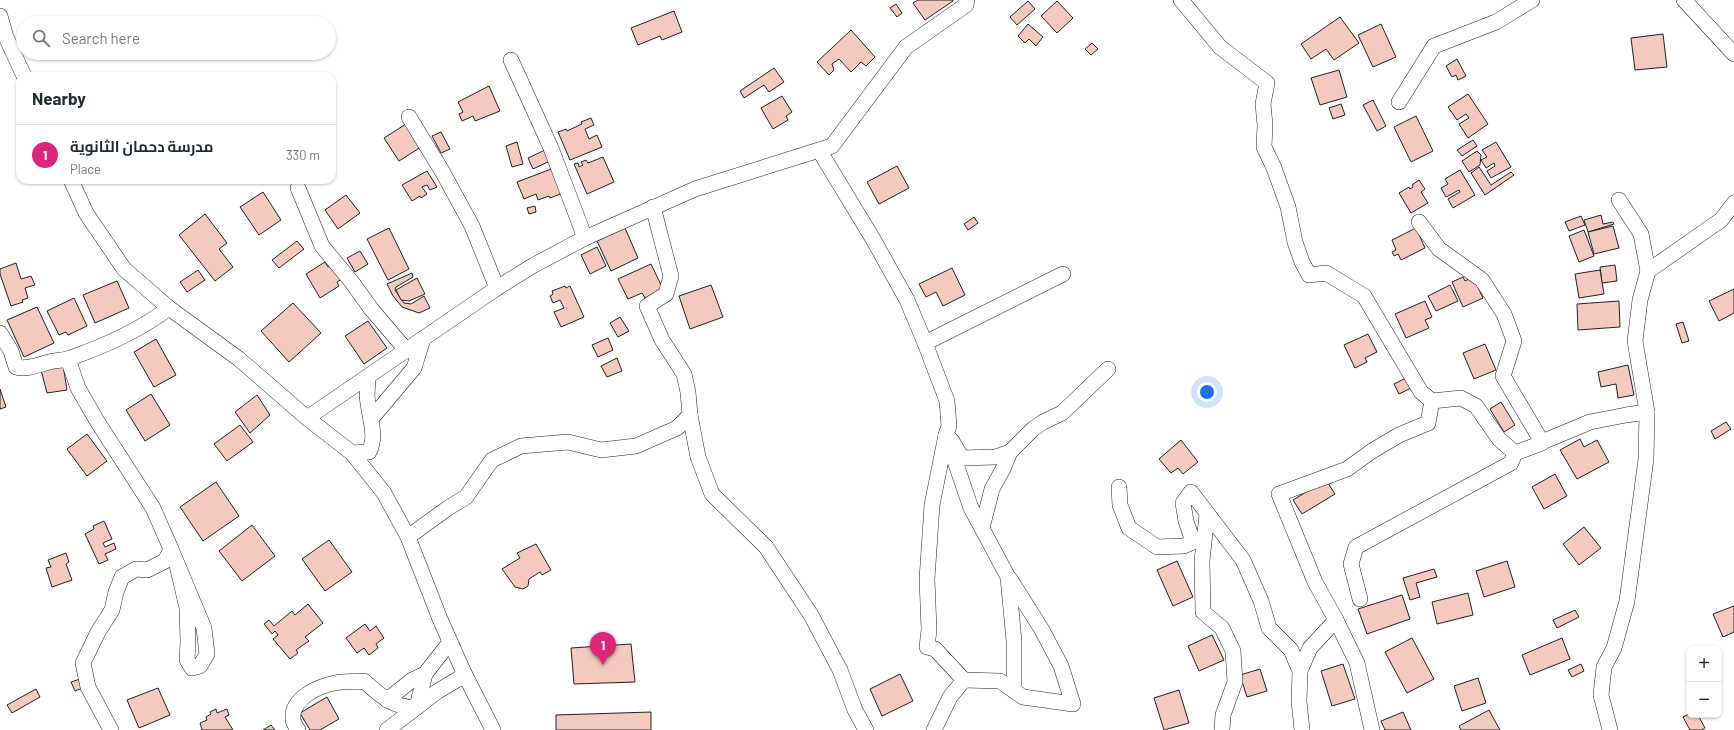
<!DOCTYPE html>
<meta charset="utf-8">
<style>
:root{--surface:#fff;--page:#f6f6f7;--text:#1f2937;--muted:#747a83;--line:#e0e1e3;--accent:#db2777}
body{margin:0;font-family:Barlow,Cairo,sans-serif;background:var(--page);color:var(--text)}
.controls{position:absolute;right:12px;bottom:12px;display:grid;overflow:hidden;border-radius:8px;box-shadow:0 1px 3px #0004}
.controls button{width:36px;height:36px;display:grid;place-items:center;padding:0;border:0;border-bottom:1px solid var(--line);background:var(--surface);color:var(--text);font:20px sans-serif}
.you{position:absolute;left:1207px;top:392px;width:14px;height:14px;margin:-10px;border:3px solid #fff;border-radius:50%;background:#1a73e8;box-shadow:0 0 0 6px #1a73e833}
.badge{display:grid;place-items:center;width:26px;height:26px;border-radius:50%;background:var(--accent);color:#fff;font-size:13px;font-weight:700}
.pin{position:absolute;translate:-50% -33px;filter:drop-shadow(0 1px 2px #0008)}
.pin::after{content:'';position:absolute;top:21px;width:14px;height:12px;background:inherit;clip-path:polygon(0 0,100% 0,50% 100%)}
.list{margin:0;padding:0;list-style:none}
h2{display:flex;justify-content:space-between;align-items:center;height:52px;margin:0;padding:0 16px;font-size:17px}
h2 small{font-size:13px;font-weight:400;color:var(--muted)}
.list li{display:grid;grid-template-columns:26px 1fr auto;gap:12px;align-items:center;box-sizing:border-box;height:60px;padding:0 16px;border-top:1px solid var(--line)}
.list b{display:block;font-size:15px;white-space:nowrap}
.list p{margin:0;font-size:13px;white-space:nowrap;color:var(--muted)}
.list em{font-size:13px;font-style:normal;color:var(--muted)}
.icon{flex:none;width:22px;height:22px;fill:none;stroke:currentColor;stroke-width:2;stroke-linecap:round;stroke-linejoin:round}
.map{position:relative;flex:none;width:1734px;height:730px;overflow:hidden}
.search{position:absolute;background:var(--surface);box-shadow:0 1px 3px #0004;left:16px;top:16px;width:320px;height:44px;display:flex;align-items:center;gap:10px;box-sizing:border-box;padding:0 14px;border-radius:22px;color:var(--muted);font-size:15px}
.panel{position:absolute;background:var(--surface);box-shadow:0 1px 3px #0004;left:16px;top:72px;width:320px;height:112px;border-radius:12px}
.map>svg:first-child{display:block}
</style>
<div class="map">
<svg width="1734" height="730" viewBox="0 0 1734 730">
<rect width="100%" height="100%" fill="#fff"/>
<g fill="#f3c9c0" stroke="#222">
<path d="M918 0H953V1L925 20 913 3Z"/>
<path d="M1028 1 1035 9 1017 25 1010 17Z"/>
<path d="M1057 1 1073 18 1057 33 1041 16Z"/>
<path d="M896 4 902 13 897 17 890 8Z"/>
<path d="M674 11 682 32 662 40 660 36 638 45 631 28Z"/>
<path d="M1340 17 1359 43 1334 60 1326 49 1311 59 1301 44Z"/>
<path d="M1028 24 1043 37 1036 46 1029 39 1025 43 1018 36Z"/>
<path d="M1381 24 1396 57 1373 67 1358 35Z"/>
<path d="M851 30 875 57 866 66 861 62 851 72 839 59 832 64 834 70 829 75 817 62Z"/>
<path d="M1663 34 1667 67 1635 70 1631 38Z"/>
<path d="M1092 43 1098 49 1091 55 1085 49Z"/>
<path d="M1457 59 1466 76 1458 80 1456 75 1452 77 1446 66Z"/>
<path d="M774 68 784 82 769 92 764 85 744 98 740 91Z"/>
<path d="M1339 70 1347 97 1320 105 1311 78Z"/>
<path d="M489 86 500 111 475 121 473 116 462 121 459 114 463 112 458 102Z"/>
<path d="M1468 94 1488 124 1468 138 1459 124 1469 118 1466 114 1457 120 1448 107Z"/>
<path d="M782 96 792 112 786 116 788 120 773 129 761 108Z"/>
<path d="M1373 100 1386 126 1377 131 1363 105Z"/>
<path d="M1341 104 1345 115 1333 119 1329 108Z"/>
<path d="M1416 116 1433 151 1411 162 1394 127Z"/>
<path d="M591 118 594 125 585 129 589 139 597 135 602 147 570 160 558 132 566 129 567 131 582 124 581 122Z"/>
<path d="M406 124 421 147 399 161 384 138Z"/>
<path d="M441 132 450 149 441 153 432 136Z"/>
<path d="M1473 140 1477 146 1462 156 1457 150Z"/>
<path d="M517 142 523 164 512 167 506 146Z"/>
<path d="M1496 142 1511 167 1491 178 1487 171 1495 166 1494 163 1486 168 1481 160 1487 157 1482 150Z"/>
<path d="M545 150 550 161 533 169 528 158Z"/>
<path d="M1477 151 1481 155 1480 165 1469 172 1462 161Z"/>
<path d="M603 157 614 182 587 194 574 164 578 163 579 167 583 165 581 162 586 160 588 163Z"/>
<path d="M897 166 909 188 879 204 867 182Z"/>
<path d="M1479 167 1491 185 1511 172 1514 175 1485 195 1471 173Z"/>
<path d="M554 168 563 193 550 198 549 196 538 200 536 194 524 199 517 182Z"/>
<path d="M1460 170 1475 195 1453 208 1448 199 1460 192 1459 190 1446 197 1441 188 1448 184 1445 179Z"/>
<path d="M427 171 437 187 430 190 427 185 422 187 427 194 421 198 420 196 412 201 402 185Z"/>
<path d="M1419 180 1425 189 1421 192 1428 203 1411 213 1399 193 1409 187 1410 189 1413 187 1412 185Z"/>
<path d="M263 192 281 220 259 235 240 207Z"/>
<path d="M346 195 360 213 338 229 325 210Z"/>
<path d="M535 206 536 212 529 214 527 208Z"/>
<path d="M205 214 227 243 219 249 233 267 215 281 179 235Z"/>
<path d="M1601 215 1603 224 1613 222 1614 224 1588 232 1584 220Z"/>
<path d="M1581 216 1585 225 1569 231 1565 222Z"/>
<path d="M974 217 978 223 968 230 964 224Z"/>
<path d="M1613 226 1619 248 1594 254 1588 232Z"/>
<path d="M389 228 409 269 388 280 367 239Z"/>
<path d="M625 228 638 258 611 271 597 241Z"/>
<path d="M1416 228 1425 248 1401 260 1398 254 1394 256 1392 252 1396 250 1392 240Z"/>
<path d="M1584 230 1594 256 1579 262 1569 236Z"/>
<path d="M297 241 304 249 279 268 272 260Z"/>
<path d="M597 247 606 266 590 274 581 255Z"/>
<path d="M360 251 368 264 355 272 347 258Z"/>
<path d="M325 262 328 267 333 264 342 279 337 282 339 286 320 298 306 274Z"/>
<path d="M16 263 21 279 31 276 35 285 25 288 28 298 22 300 23 302 11 306 0 274V269Z"/>
<path d="M651 264 663 289 645 298 642 293 628 299 618 279Z"/>
<path d="M1615 265 1617 281 1602 283 1600 267Z"/>
<path d="M952 268 965 295 943 306 936 292 926 297 919 284Z"/>
<path d="M198 270 205 280 187 292 180 282Z"/>
<path d="M1600 270 1604 294 1579 298 1575 274Z"/>
<path d="M412 273 413 277 396 287 395 290 404 303 411 304 424 296 430 308 419 313 402 307 393 296 387 284Z"/>
<path d="M1463 277 1465 281 1473 277 1483 298 1463 307 1452 282Z"/>
<path d="M417 278 425 294 409 301 401 300 396 290Z"/>
<path d="M117 281 129 308 95 323 83 295Z"/>
<path d="M711 285 723 317 690 329 679 296Z"/>
<path d="M1450 285 1458 301 1436 311 1428 296Z"/>
<path d="M565 286 566 288 570 286 584 317 561 327 554 312 564 308 560 300 553 303 550 296 553 294 552 291Z"/>
<path d="M1734 289V313L1719 321 1709 301Z"/>
<path d="M74 298 87 326 68 335 66 332 59 335 47 311Z"/>
<path d="M1425 301 1432 317 1425 320 1429 328 1406 338 1395 314Z"/>
<path d="M1619 301 1620 327 1578 330 1577 304Z"/>
<path d="M293 303 321 333 289 362 261 331Z"/>
<path d="M37 307 54 343 24 357 7 320Z"/>
<path d="M620 317 629 331 618 337 610 323Z"/>
<path d="M368 321 387 348 364 364 345 336Z"/>
<path d="M1683 322 1689 341 1682 343 1676 324Z"/>
<path d="M1368 334 1377 352 1365 358 1367 362 1355 368 1344 345Z"/>
<path d="M608 338 613 350 598 357 592 345Z"/>
<path d="M156 339 176 375 154 387 134 352Z"/>
<path d="M1485 344 1496 370 1474 379 1463 353Z"/>
<path d="M617 358 622 371 607 377 601 366Z"/>
<path d="M63 365 67 390 47 393 41 370Z"/>
<path d="M1628 365 1634 395 1618 398 1616 384 1601 387 1598 372Z"/>
<path d="M1406 378 1411 388 1399 394 1394 384Z"/>
<path d="M0 389 6 407 0 409Z"/>
<path d="M151 394 170 425 145 441 126 410Z"/>
<path d="M257 395 270 415 250 433 235 412Z"/>
<path d="M1501 402 1515 425 1504 432 1490 409Z"/>
<path d="M1726 422 1731 429 1715 439 1711 431Z"/>
<path d="M240 425 253 442 227 461 214 444Z"/>
<path d="M87 434 107 461 87 476 67 449Z"/>
<path d="M1580 439 1584 447 1597 440 1609 462 1577 479 1560 450Z"/>
<path d="M1181 440 1198 462 1183 474 1178 468 1171 473 1159 459Z"/>
<path d="M1555 474 1567 496 1544 509 1532 487Z"/>
<path d="M1326 480 1335 494 1302 514 1293 500Z"/>
<path d="M216 482 239 516 203 541 180 507Z"/>
<path d="M104 521 112 539 103 543 105 547 114 543 116 549 105 554 108 560 99 564 85 534 94 529 93 526Z"/>
<path d="M252 525 275 556 242 581 219 551Z"/>
<path d="M1584 527 1601 548 1579 565 1563 544Z"/>
<path d="M329 540 352 572 325 591 302 559Z"/>
<path d="M536 544 551 570 542 575 540 572 529 579 528 586 523 589 515 587 502 569 520 558 517 553Z"/>
<path d="M66 553 69 562 66 564 72 580 52 587 46 568 51 567 48 560Z"/>
<path d="M1177 561 1193 597 1173 606 1157 570Z"/>
<path d="M1507 561 1515 587 1484 597 1476 571Z"/>
<path d="M1434 569 1437 577 1416 583 1420 597 1410 600 1403 578Z"/>
<path d="M1468 593 1473 615 1437 624 1432 602Z"/>
<path d="M1402 595 1410 619 1367 634 1358 609Z"/>
<path d="M308 604 323 623 305 637 309 641 296 650 298 653 290 659 273 639 278 635 275 631 272 634 264 624 269 620 274 626 292 611 295 615Z"/>
<path d="M1734 606V632L1723 637 1713 614Z"/>
<path d="M1575 610 1579 617 1557 628 1553 620Z"/>
<path d="M365 624 370 631 376 626 384 638 376 644 378 648 369 655 364 648 357 653 346 638Z"/>
<path d="M1212 635 1224 660 1199 671 1188 646Z"/>
<path d="M1412 638 1434 679 1407 693 1385 652Z"/>
<path d="M1562 638 1570 659 1530 675 1522 655Z"/>
<path d="M631 644 635 682 574 684 571 648Z"/>
<path d="M1343 664 1355 699 1332 706 1321 671Z"/>
<path d="M1581 664 1584 671 1572 677 1568 670Z"/>
<path d="M1260 669 1267 691 1247 697 1240 675Z"/>
<path d="M900 674 913 701 882 716 870 689Z"/>
<path d="M1478 678 1486 703 1462 711 1454 686Z"/>
<path d="M80 679 83 688 75 691 71 682Z"/>
<path d="M158 688 170 715 139 728 127 700Z"/>
<path d="M36 689 40 697 12 713 7 705Z"/>
<path d="M1179 690 1189 723 1164 730 1154 698Z"/>
<path d="M327 697 339 719 320 730H310L300 713Z"/>
<path d="M216 709 217 713 227 709 229 715 225 717 233 730H202L200 723 207 720 206 717 211 714 210 712Z"/>
<path d="M1489 710 1500 730H1461L1459 726Z"/>
<path d="M651 712V730H556V715Z"/>
<path d="M1403 712 1411 730H1385L1381 721Z"/>
<path d="M1689 714 1698 715 1705 728 1701 730H1690L1683 717Z"/>
<path d="M271 725 275 730H263Z"/>
</g>
<g fill="none" stroke-linecap="round" stroke-linejoin="round">
<defs>
<g id="minor">
<path d="M1181 0 1220 47 1267 83 1263 104 1265 125 1264 147 1274 168 1288 207 1295 242 1302 262 1309 275 1326 273 1364 296 1421 392 1432 401 1461 398 1476 406 1499 439 1515 453 1542 443V442L1590 422 1626 415 1647 412"/>
<path d="M1684 0 1734 54"/>
<path d="M0 16 6 37 24 76"/>
<path d="M511 60 551 148 585 238"/>
<path d="M1399 102 1434 46 1496 22 1532 0"/>
<path d="M409 117 442 171 472 226 497 288"/>
<path d="M819 150 873 239 907 300 925 343 947 401 949 426 946 435 952 441 962 458 995 457 1010 452"/>
<path d="M71 180 86 213 124 269 169 308 239 359 307 418 352 453 384 493 408 537 440 619 465 675 493 730"/>
<path d="M298 188 322 246 351 281 372 310 407 351"/>
<path d="M1619 200 1641 234 1648 271"/>
<path d="M1419 222 1439 249 1482 280 1504 314 1514 341 1503 376 1542 442"/>
<path d="M0 333 11 351 16 367C27 370 38 365 49 362 56 360 63 361 70 358 105 346 140 330 169 308"/>
<path d="M925 343 1063 274"/>
<path d="M68 359 78 388 97 421 153 508 171 549 165 561 147 570 136 569 122 577 116 592 112 610 98 632 83 663 88 687 111 730"/>
<path d="M690 415 698 457 712 494 766 547 811 615 840 670 855 710 866 730"/>
<path d="M307 418 497 288 534 265 585 238 695 189 832 146 906 47 966 5 967 0"/>
<path d="M371 419 414 368 423 339"/>
<path d="M352 453 369 452C377 436 370 420 368 403 366 395 368 386 368 377"/>
<path d="M1119 487 1120 505 1129 528 1157 547 1184 546 1202 538"/>
<path d="M1207 514 1202 561 1203 612 1222 628 1233 651 1235 682 1223 715 1222 730"/>
<path d="M982 528 992 489 1003 469 1010 452 1033 429 1043 422 1062 413 1108 369"/>
<path d="M408 537 448 508 466 497 492 460 521 446 568 442 601 450 636 446 677 428 690 415 688 392 684 374 662 340 647 306 666 294 671 276 653 207"/>
<path d="M1193 542 1186 521 1183 503 1191 492 1243 560 1261 601 1269 628 1291 650 1300 671 1299 701 1302 730"/>
<path d="M171 549 204 628 207 654 200 666 192 668 187 660 188 642 187 608 176 561"/>
<path d="M1360 599 1351 564 1356 547 1511 463 1515 453"/>
<path d="M1336 620 1357 663 1372 730"/>
<path d="M1300 671 1310 648 1336 620 1315 582 1279 494 1347 469 1372 451 1399 435 1428 423 1432 401"/>
<path d="M964 680 1000 681 1023 697 1073 704 1061 666 1042 630 1010 579"/>
<path d="M387 700 412 680 425 674"/>
<path d="M298 730C296 727 293 722 293 719 291 698 319 686 335 683 344 681 355 682 364 681 380 695 394 709 417 707L425 674 450 642"/>
<path d="M387 730 438 691 465 675"/>
<path d="M934 730 950 697 964 680 935 649 927 647 929 630 927 579 932 505 946 435 971 508 1008 577 1014 641V691"/>
<path d="M1610 730 1601 695 1604 667 1614 648 1627 601 1646 459 1647 412 1635 341 1640 300 1648 271 1721 220 1734 203"/>
</g>
</defs>
<use href="#minor" stroke="#222" stroke-width="16"/>
<use href="#minor" stroke="#fff" stroke-width="15"/>
</g>
</svg>
<div class="controls">
<button>+</button>
<button>−</button>
</div>
<div class="you"></div>
<div class="pin badge" style="left:603px;top:665px">1</div>
<div class="search"><svg class="icon" aria-label="search" viewBox="0 0 24 24"><circle cx="10" cy="10" r="6"/><path d="M15 15l6 6"/></svg>Search here</div>
<section class="panel">
<h2>Nearby<small></small></h2>
<ul class="list">
<li><span class="badge">1</span><div><b>مدرسة دحمان الثانوية</b><p>Place</p></div><em>330 m</em></li>
</ul>
</section>
</div>
